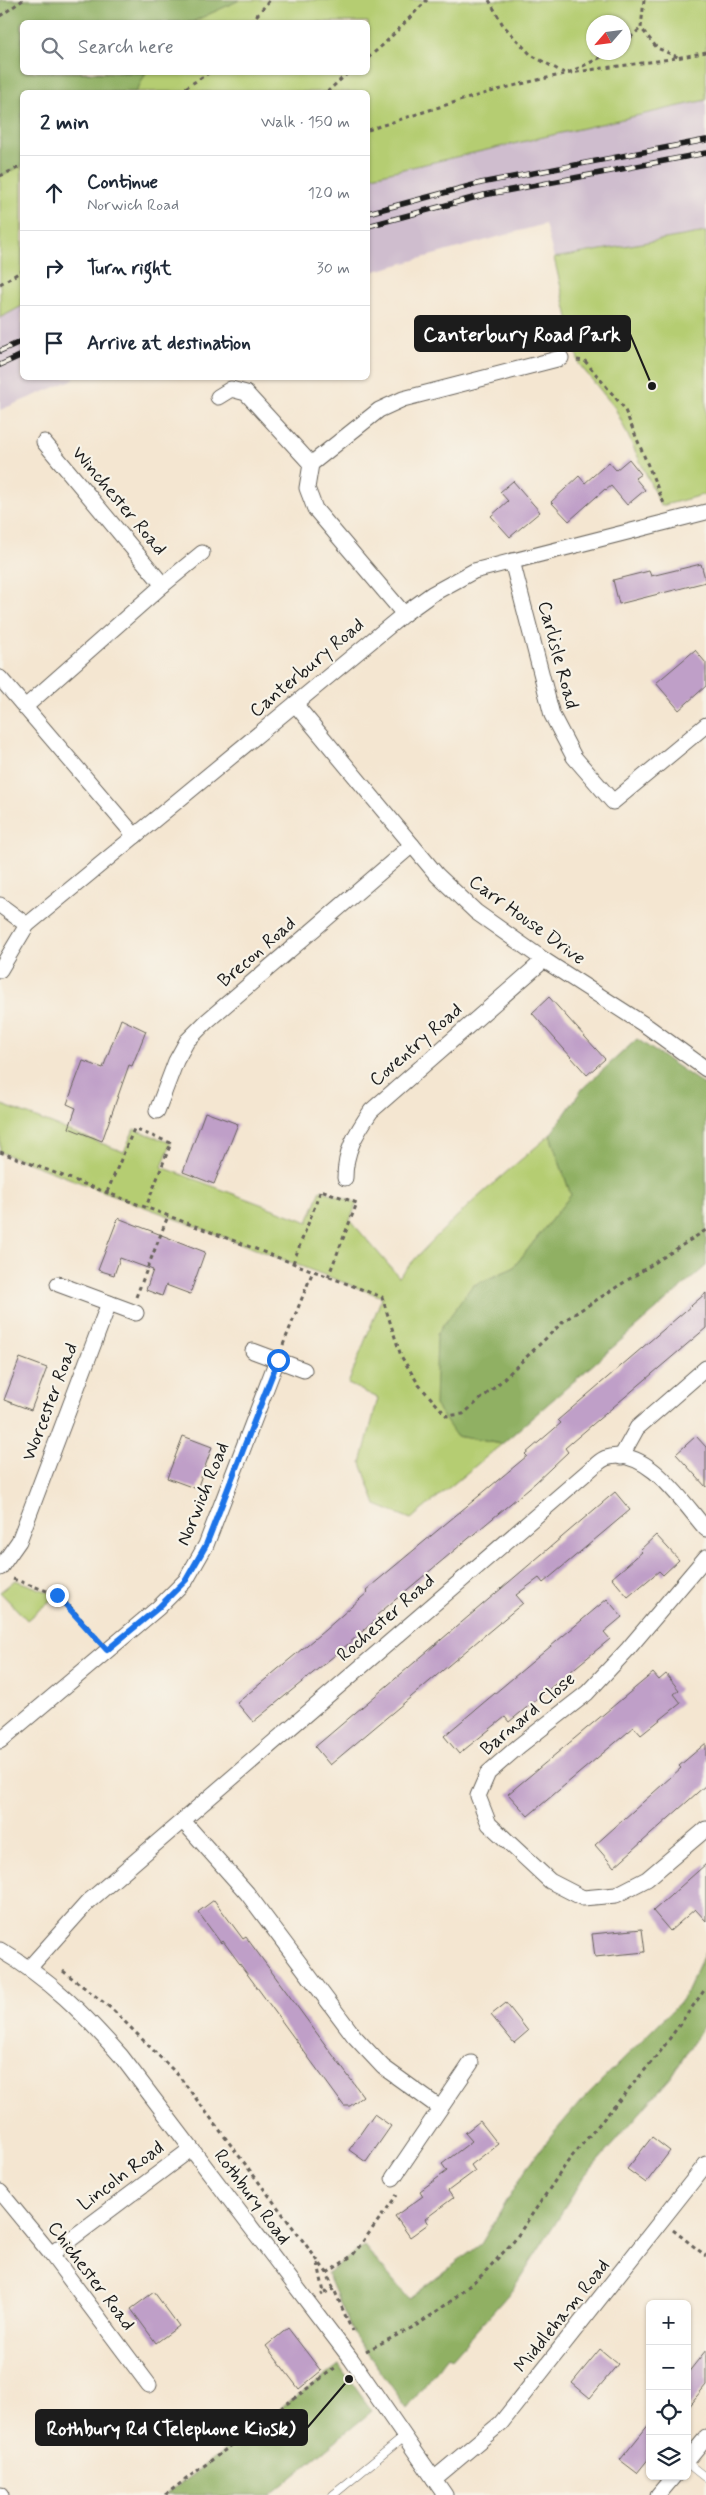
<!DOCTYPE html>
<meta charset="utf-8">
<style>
:root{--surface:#fff;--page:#f2f2f3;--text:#1f2937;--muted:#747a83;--line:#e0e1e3}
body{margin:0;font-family:Mynerve,sans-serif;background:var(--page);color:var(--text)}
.controls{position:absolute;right:15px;bottom:15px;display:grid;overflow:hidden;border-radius:8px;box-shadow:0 1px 4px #0004}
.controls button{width:45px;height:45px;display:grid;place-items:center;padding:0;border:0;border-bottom:1px solid var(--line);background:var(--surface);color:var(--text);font:25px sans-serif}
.compass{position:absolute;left:586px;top:15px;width:45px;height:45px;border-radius:50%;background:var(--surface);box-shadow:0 1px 4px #0004;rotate:242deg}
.stop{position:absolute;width:15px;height:15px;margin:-11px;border:4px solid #1a73e8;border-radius:50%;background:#fff}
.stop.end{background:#1a73e8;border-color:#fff;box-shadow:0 1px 5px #0008}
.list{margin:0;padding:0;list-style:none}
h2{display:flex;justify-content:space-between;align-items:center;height:65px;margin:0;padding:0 20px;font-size:21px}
h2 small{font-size:16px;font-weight:400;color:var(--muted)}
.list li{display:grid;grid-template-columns:32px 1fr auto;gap:15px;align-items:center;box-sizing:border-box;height:75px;padding:0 20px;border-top:1px solid var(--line)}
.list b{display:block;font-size:19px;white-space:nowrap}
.list p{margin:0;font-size:16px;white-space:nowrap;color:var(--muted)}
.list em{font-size:16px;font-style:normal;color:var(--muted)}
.icon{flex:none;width:28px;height:28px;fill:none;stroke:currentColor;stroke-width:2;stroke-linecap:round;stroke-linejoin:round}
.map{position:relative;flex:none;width:706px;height:2495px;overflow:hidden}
.search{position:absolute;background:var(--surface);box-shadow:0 1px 4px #0004;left:20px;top:20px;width:350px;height:55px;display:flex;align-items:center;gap:12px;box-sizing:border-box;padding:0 18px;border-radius:8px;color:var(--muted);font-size:19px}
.panel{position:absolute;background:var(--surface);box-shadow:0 1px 4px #0004;left:20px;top:90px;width:350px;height:290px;border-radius:8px}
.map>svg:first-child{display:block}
</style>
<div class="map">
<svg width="706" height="2495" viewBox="0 0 706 2495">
<rect width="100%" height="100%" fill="#f7f3e8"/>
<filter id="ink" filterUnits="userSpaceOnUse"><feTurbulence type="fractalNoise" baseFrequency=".02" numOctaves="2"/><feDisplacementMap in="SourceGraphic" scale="10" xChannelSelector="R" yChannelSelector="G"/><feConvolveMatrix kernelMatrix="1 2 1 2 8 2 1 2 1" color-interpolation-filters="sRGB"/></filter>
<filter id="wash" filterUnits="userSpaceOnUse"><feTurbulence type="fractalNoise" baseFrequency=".0096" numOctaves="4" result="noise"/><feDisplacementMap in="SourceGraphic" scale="20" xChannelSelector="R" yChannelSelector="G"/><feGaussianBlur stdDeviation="1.12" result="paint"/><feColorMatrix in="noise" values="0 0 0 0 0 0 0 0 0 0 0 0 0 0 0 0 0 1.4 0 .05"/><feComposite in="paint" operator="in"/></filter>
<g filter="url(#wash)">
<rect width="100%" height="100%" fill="#f4e6d1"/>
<g fill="#cfbdce">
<path d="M706 100V232L554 258 545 224 368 273V177Z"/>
<path d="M22 306V378H77L0 410V318Z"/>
</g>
<g fill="#b5cd72" stroke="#687447" fill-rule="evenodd">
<path d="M0 0H706V100L368 177V92H22V306L0 318ZM22 22H368V72H22ZM594 22H624V52H594Z"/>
<path d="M706 232V494L661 506 615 408 579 364 554 258Z"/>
<path d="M0 1104 124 1152 134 1129 171 1143 162 1167 308 1222 321 1190 357 1203 350 1220 399 1277C444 1224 497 1180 550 1135L571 1195 513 1268 472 1286 456 1436 502 1444 411 1519 376 1505 361 1463 378 1398 348 1384 382 1297 0 1152Z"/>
<path d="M15 1580 57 1595 27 1620 0 1592Z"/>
</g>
<g fill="#90b064" stroke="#566640">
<path d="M0 0H240L192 22H22V72L146 73 136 92H22V166L0 176Z"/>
<path d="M637 1039 706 1086V1266L502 1444 456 1436 435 1405 437 1334 472 1286 513 1268 571 1195 550 1135 583 1088Z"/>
<path d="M706 1950V2022L672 2076 585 2176 513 2289 452 2358 448 2356 407 2408 353 2333 327 2273 364 2246 409 2299 481 2244 528 2166 553 2134 581 2101 679 2003 686 1993Z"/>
<path d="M339 2365 372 2411 270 2495H165Z"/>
</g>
<g id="blocks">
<g fill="#bf9fc8">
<path d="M629 459 641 474 635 478 645 490 627 505 611 486 606 490 605 489 569 521 551 502 579 476 585 483 609 462 616 470Z"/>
<path d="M513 481 540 512 510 537 491 516 508 501 500 492Z"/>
<path d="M701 564 706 582 619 604 613 580 649 571 651 576Z"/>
<path d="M695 650 706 663V686L679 710 656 683Z"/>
<path d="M549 997 605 1059 587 1075 532 1013Z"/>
<path d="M121 1019 146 1031 132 1066 129 1065 102 1141 69 1128 76 1108 67 1104 83 1061 103 1068Z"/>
<path d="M205 1112 238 1124 214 1184 183 1172Z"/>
<path d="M118 1218 205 1252 190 1294 166 1285 162 1296 146 1290 153 1270 120 1258 114 1275 98 1270Z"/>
<path d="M706 1293V1328L565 1448 568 1452 535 1483 377 1615 379 1617 340 1651 253 1722 237 1703 325 1630 368 1592 366 1590 527 1456 525 1454 561 1423 558 1420Z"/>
<path d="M20 1358 47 1368 31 1410 4 1400Z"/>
<path d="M183 1436 212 1447 197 1489 167 1478Z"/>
<path d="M696 1436 706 1447V1487L676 1454Z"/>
<path d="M615 1492 630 1510 543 1583 539 1578 516 1595 523 1603 330 1765 315 1747Z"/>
<path d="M656 1535 679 1560 663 1575 659 1571 628 1597 612 1578 642 1552 640 1550Z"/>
<path d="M607 1599 622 1617 604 1632 610 1639 509 1722 505 1717 459 1754 444 1736Z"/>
<path d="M653 1673 659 1680 666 1674 679 1690 674 1694 681 1703 641 1735 634 1727 528 1816 508 1794Z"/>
<path d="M706 1743V1785L614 1867 595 1845 681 1768 679 1766Z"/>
<path d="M706 1864V1921L695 1909 670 1931 653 1911Z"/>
<path d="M214 1900 243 1939 246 1937 363 2096 350 2106H344L223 1941 221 1943 198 1912Z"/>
<path d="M642 1929 645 1952 595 1957 592 1934Z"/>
<path d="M506 2003 528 2031 514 2043 491 2015Z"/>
<path d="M374 2114 391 2126 366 2162 349 2150Z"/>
<path d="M480 2121 498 2144 471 2165 475 2171 448 2191 453 2198 425 2219 428 2224 410 2237 395 2216 423 2196 420 2191 447 2171 442 2164 472 2141 465 2133Z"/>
<path d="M652 2137 670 2151 646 2183 627 2169Z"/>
<path d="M154 2292 179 2326 156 2343 131 2309Z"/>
<path d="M288 2328 321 2371 299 2389 266 2346Z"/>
<path d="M600 2349 618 2364 590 2398 572 2383Z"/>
<path d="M706 2350V2385L687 2408V2374Z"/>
<path d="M650 2423V2457L637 2473 620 2460Z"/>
</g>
</g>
</g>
<g filter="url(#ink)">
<use href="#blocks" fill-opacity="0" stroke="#68635b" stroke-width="1"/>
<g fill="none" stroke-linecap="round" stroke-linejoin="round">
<defs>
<g id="service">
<path d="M687 2463 706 2478"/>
<path d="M333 2495 405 2436"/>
</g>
<g id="minor">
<path d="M218 397 231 389 246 393 311 464"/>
<path d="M512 561 552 715 574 757 613 802 706 725"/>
<path d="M163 585 202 553"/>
<path d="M404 614 315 509 307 488 311 464 379 410 403 399 561 358"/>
<path d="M0 678 135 836"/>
<path d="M295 704 437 875 476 912 544 960 648 1027 706 1069"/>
<path d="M25 707 163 585 44 442"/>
<path d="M0 905 27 925"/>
<path d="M0 970 27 925 404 614 432 594 474 571 706 512"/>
<path d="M157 1111 176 1061 187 1041 207 1021 412 845"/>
<path d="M345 1178C345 1151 356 1133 371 1111L544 960"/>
<path d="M58 1284 136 1313"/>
<path d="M253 1351 304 1370"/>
<path d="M621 1457 637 1428 706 1368"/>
<path d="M706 1557 628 1649 587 1693 519 1746 488 1773 478 1796 489 1824 550 1881 583 1898 616 1895 647 1879 706 1829"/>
<path d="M0 1568 19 1541 109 1303"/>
<path d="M0 1741 158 1608 186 1580 206 1545 277 1360"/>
<path d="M183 1821 247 1893 354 2036 383 2067 440 2108"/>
<path d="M0 1950C51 1980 82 2012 121 2056L351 2359 445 2495"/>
<path d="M30 1967 88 1902 593 1467C597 1464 601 1460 606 1458 646 1444 684 1504 706 1529"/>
<path d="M393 2178 471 2063"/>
<path d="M0 2192 51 2254 149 2385"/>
<path d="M51 2254 191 2149"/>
<path d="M687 2461 706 2438"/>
<path d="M434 2479 501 2423 706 2164"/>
<path d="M0 2494 1 2495"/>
<path d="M658 2495 674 2476"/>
</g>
</defs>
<use href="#service" stroke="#68635b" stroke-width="9"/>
<use href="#minor" stroke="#68635b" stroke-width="17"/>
<g stroke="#68635b" stroke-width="3" stroke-dasharray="4 4" stroke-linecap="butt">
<path d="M489 0 503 25 531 55 566 74 612 52"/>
<path d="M644 0 641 28 657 48 680 58"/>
<path d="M0 16 23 0"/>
<path d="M251 22 270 0"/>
<path d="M624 43 641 28"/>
<path d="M368 58 384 44 427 0"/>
<path d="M179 92 210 72"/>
<path d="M327 92 349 72"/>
<path d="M368 130C432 109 499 87 566 74 613 65 660 63 706 52"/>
<path d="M0 176 22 166"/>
<path d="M0 284 22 271"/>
<path d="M577 360 585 361 624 408 665 506"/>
<path d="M0 1152 382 1297 401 1356 419 1385 447 1416 463 1414 495 1387 565 1320 706 1230"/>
<path d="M107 1192 134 1129 171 1143 146 1207"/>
<path d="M293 1263 321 1190 357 1203 328 1277"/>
<path d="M136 1297 168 1216"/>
<path d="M283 1345 313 1271"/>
<path d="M13 1579 61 1596 97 1638"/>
<path d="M63 1971 112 2009 179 2076 327 2273 352 2331"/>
<path d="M673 2230 706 2256"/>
<path d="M318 2263 324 2293 321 2295"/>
<path d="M327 2273 353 2255 397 2195"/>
<path d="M324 2293 334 2289"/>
<path d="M366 2351 419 2324 451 2301 482 2275 514 2241 569 2160 660 2052 706 1988"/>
<path d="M165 2495 336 2367"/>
</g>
<use href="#service" stroke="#fff" stroke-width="8"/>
<use href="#minor" stroke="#fff" stroke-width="15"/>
<defs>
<g id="rail">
<path d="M368 213 481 183 706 140"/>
<path d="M368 226 484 195 706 153"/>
<path d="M0 351 22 341"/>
<path d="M0 365 22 355"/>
</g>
</defs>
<use href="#rail" stroke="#1c1c1c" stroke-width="5.5"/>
<use href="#rail" stroke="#f7f3e8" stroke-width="4" stroke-dasharray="11" stroke-linecap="butt"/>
</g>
</g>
<g fill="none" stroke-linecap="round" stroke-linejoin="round" filter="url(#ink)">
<path stroke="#1a73e8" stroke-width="6" d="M57 1595 107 1650 158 1608 186 1580 206 1545 278 1360"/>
</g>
<g text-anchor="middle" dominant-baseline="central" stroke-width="4.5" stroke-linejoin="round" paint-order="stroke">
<g font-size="19" fill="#1c1c1c" stroke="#f7f3e8">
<text transform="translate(119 501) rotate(50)">Winchester Road</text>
<text transform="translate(558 655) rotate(75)">Carlisle Road</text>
<text transform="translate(307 668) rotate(-40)">Canterbury Road</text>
<text transform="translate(527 920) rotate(36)">Carr House Drive</text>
<text transform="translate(257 952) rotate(-41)">Brecon Road</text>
<text transform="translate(416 1045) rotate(-41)">Coventry Road</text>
<text transform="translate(50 1402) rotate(-69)">Worcester Road</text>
<text transform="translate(203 1494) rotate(-68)">Norwich Road</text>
<text transform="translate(386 1618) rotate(-41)">Rochester Road</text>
<text transform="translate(528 1714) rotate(-40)">Barnard Close</text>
<text transform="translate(121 2176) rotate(-37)">Lincoln Road</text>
<text transform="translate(252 2197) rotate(53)">Rothbury Road</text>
<text transform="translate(91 2276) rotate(53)">Chichester Road</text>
<text transform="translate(562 2316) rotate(-51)">Middleham Road</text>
</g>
</g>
<path fill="none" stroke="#1c1c1c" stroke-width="2" d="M652 386L630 334M349 2379L307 2428"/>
<g fill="#1c1c1c" stroke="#f7f3e8" stroke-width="2">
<circle cx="652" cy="386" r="5"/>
<circle cx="349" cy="2379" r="5"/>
</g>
<g fill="#1c1c1c" stroke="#1c1c1c" stroke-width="2">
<rect x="415" y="316" width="215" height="35" rx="5"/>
<rect x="36" y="2410" width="271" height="35" rx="5"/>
</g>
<g font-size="20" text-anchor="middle" font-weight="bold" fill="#fff">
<text x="522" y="341">Canterbury Road Park</text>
<text x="171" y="2435">Rothbury Rd (Telephone Kiosk)</text>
</g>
</svg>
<div class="controls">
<button>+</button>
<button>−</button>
<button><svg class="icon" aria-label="locate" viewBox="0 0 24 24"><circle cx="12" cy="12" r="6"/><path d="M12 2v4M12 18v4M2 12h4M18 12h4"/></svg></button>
<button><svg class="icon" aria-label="layers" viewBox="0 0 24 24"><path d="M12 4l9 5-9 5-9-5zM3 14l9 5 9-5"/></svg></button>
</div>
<svg class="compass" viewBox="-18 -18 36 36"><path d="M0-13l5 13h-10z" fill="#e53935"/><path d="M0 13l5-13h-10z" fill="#747a83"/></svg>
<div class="stop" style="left:278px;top:1360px"></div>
<div class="stop end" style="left:57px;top:1595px"></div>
<div class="search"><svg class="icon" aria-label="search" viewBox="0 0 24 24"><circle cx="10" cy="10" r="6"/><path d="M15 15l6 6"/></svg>Search here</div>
<section class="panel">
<h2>2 min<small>Walk · 150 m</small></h2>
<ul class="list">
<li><svg class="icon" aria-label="ahead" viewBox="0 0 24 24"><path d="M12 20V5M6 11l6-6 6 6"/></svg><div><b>Continue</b><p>Norwich Road</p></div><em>120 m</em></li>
<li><svg class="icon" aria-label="right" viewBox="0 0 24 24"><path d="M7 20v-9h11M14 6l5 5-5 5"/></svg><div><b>Turn right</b></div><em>30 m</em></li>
<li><svg class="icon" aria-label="arrive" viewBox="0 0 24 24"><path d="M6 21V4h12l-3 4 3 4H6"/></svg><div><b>Arrive at destination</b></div></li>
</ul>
</section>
</div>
